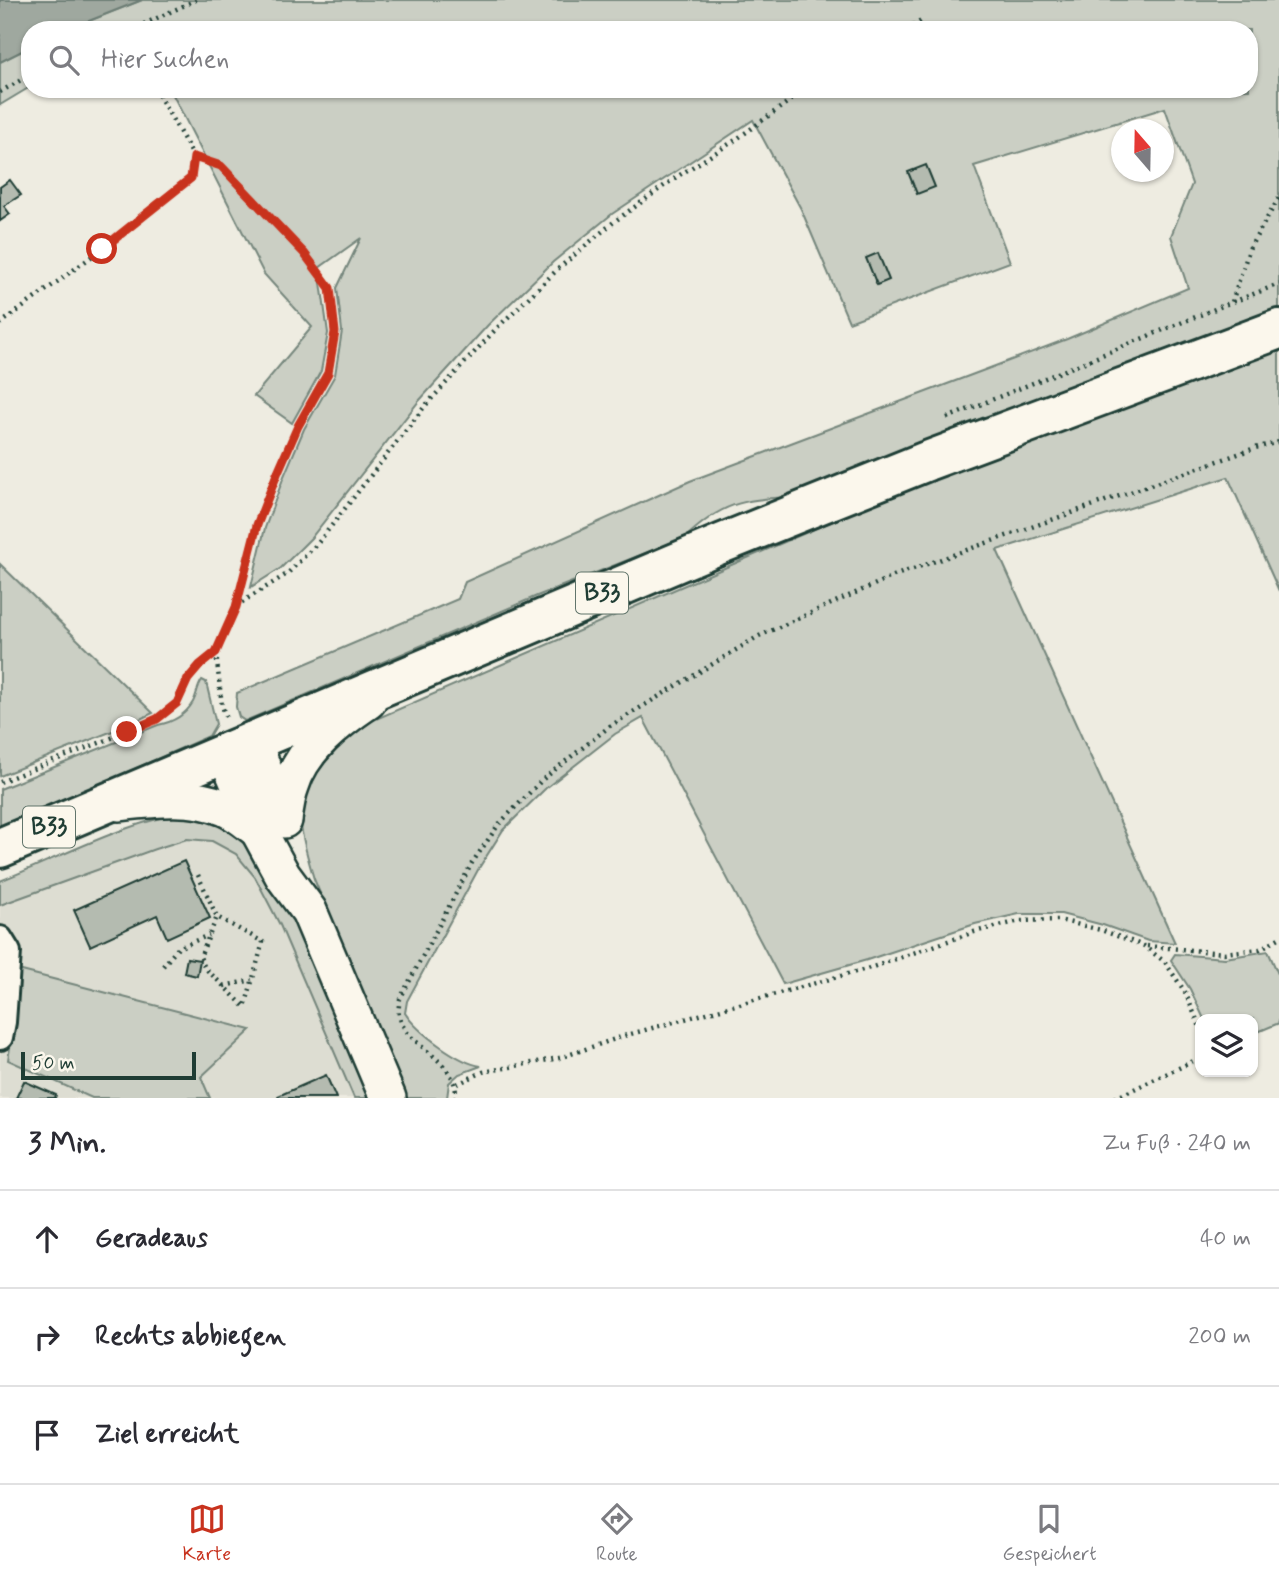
<!DOCTYPE html>
<html lang="de">
<meta charset="utf-8">
<style>
:root{--surface:#fff;--page:#f7f7f7;--text:#2b2b33;--muted:#7c7c81;--line:#e1e1e2;--accent:#c8321e}
body{margin:0;font-family:Mynerve,sans-serif;background:var(--page);color:var(--text)}
.controls{position:absolute;right:21px;bottom:21px;display:grid;overflow:hidden;border-radius:14px;box-shadow:0 2px 5px #0004}
.controls button{width:63px;height:63px;display:grid;place-items:center;padding:0;border:0;border-bottom:2px solid var(--line);background:var(--surface);color:var(--text);font:35px sans-serif}
.compass{position:absolute;left:1111px;top:119px;width:63px;height:63px;border-radius:50%;background:var(--surface);box-shadow:0 2px 5px #0004;rotate:340deg}
.scale{position:absolute;left:21px;bottom:18px;width:175px;box-sizing:border-box;padding-left:7px;border:4px solid #1f3d34;border-top:0;font-size:19px;line-height:24px;white-space:nowrap;color:#1f3d34;-webkit-text-stroke:5px #fbf7ec;paint-order:stroke}
.stop{position:absolute;width:21px;height:21px;margin:-16px;border:5px solid #c8321e;border-radius:50%;background:#fff}
.stop.end{background:#c8321e;border-color:#fff;box-shadow:0 2px 7px #0008}
.list{margin:0;padding:0;list-style:none}
h2{display:flex;justify-content:space-between;align-items:center;height:91px;margin:0;padding:0 28px;font-size:30px}
h2 small{font-size:23px;font-weight:400;color:var(--muted)}
.list li{display:grid;grid-template-columns:46px 1fr auto;gap:21px;align-items:center;box-sizing:border-box;height:98px;padding:0 28px;border-top:2px solid var(--line)}
.list b{display:block;font-size:26px;white-space:nowrap}
.list em{font-size:23px;font-style:normal;color:var(--muted)}
.icon{flex:none;width:38px;height:38px;fill:none;stroke:currentColor;stroke-width:2;stroke-linecap:round;stroke-linejoin:round}
.map{position:relative;flex:none;width:1279px;height:1098px;overflow:hidden}
.search{position:absolute;background:var(--surface);box-shadow:0 2px 5px #0004;left:21px;right:21px;top:21px;height:77px;display:flex;align-items:center;gap:18px;box-sizing:border-box;padding:0 24px;border-radius:28px;color:var(--muted);font-size:26px}
.sheet{height:385px;background:var(--surface)}
nav{display:flex;justify-content:space-around;align-items:center;box-sizing:border-box;height:98px;border-top:2px solid var(--line);background:var(--surface);font-size:19px;color:var(--muted)}
nav a{display:grid;justify-items:center;gap:4px}
nav .on{color:var(--accent)}
.map>svg:first-child{display:block}
</style>
<div class="map">
<svg width="1279" height="1098" viewBox="0 0 1279 1098">
<rect width="100%" height="100%" fill="#eeece1"/>
<filter id="ink" filterUnits="userSpaceOnUse"><feTurbulence type="fractalNoise" baseFrequency=".0143" numOctaves="2"/><feDisplacementMap in="SourceGraphic" scale="14" xChannelSelector="R" yChannelSelector="G"/><feConvolveMatrix kernelMatrix="1 2 1 2 8 2 1 2 1" color-interpolation-filters="sRGB"/></filter>
<g filter="url(#ink)">
<path fill="#ddddd2" d="M187 839 212 840 236 854 255 877 280 925 354 1098H210L201 1078 250 1029 14 1023 8 1060 92 1098H0V905Z"/>
<g fill="#cbcfc4" stroke="#75867c" stroke-width="2">
<path d="M142 0H1279V312L788 497C741 500 722 503 686 537L537 596 245 721 239 717 236 707 237 693 458 599 465 582 690 481 1067 339 1188 288 1171 236 1192 184 1165 108 974 166 1010 262 849 322 801 209 753 120 612 214 553 262 488 325 419 401 311 538 281 568 251 587 265 528 284 476 304 429 335 375 342 331 337 288 361 238 319 268 328 333 321 371 292 423 254 396 312 327 264 274 170 89H1249V30H66Z"/>
<path d="M30 47V87L0 105V62Z"/>
<path d="M1279 343V591L1228 477 997 550 1175 943 1148 941 1103 925 1061 914H1019L975 924 867 960 783 984 643 718 615 734 546 788 503 830 479 868 407 1001 405 1013C417 1032 459 1063 481 1066L459 1074 449 1083 447 1098H406L314 879C303 842 288 797 314 762 324 750 349 735 362 725L849 514 945 468Z"/>
<path d="M0 564 153 713 125 726 0 776Z"/>
<path d="M202 680 206 682 216 724 209 736 0 828V789L158 725C173 722 185 716 193 702 197 695 197 687 202 680Z"/>
<path d="M196 812 241 833 293 919 368 1098H354L280 925 255 877 236 854 212 841 187 839 155 849 0 905V881C62 857 131 818 196 812Z"/>
<path d="M1268 951 1279 976V1023L1253 1034V1019H1204L1190 989 1171 960 1175 954 1225 958Z"/>
<path d="M18 970 251 1030 201 1077 210 1098H92L8 1060 14 1023Z"/>
</g>
<path fill="#9fa89f" stroke="#6c7d74" stroke-width="2" d="M0 0H142L66 30H30V47L0 62Z"/>
<g fill="#b4bbb0" stroke="#1f3d34" stroke-width="2">
<path d="M926 165 935 187 917 194 908 172Z"/>
<path d="M10 180 21 195 4 206 10 214 0 221V187Z"/>
<path d="M878 253 889 280 877 285 866 258Z"/>
<path d="M184 861 210 918 167 938 157 915 90 946 74 910Z"/>
<path d="M187 958 200 960 197 976 184 973Z"/>
<path d="M326 1075 336 1098H279L278 1096Z"/>
<path d="M24 1081 56 1095 55 1098H16Z"/>
</g>
<g fill="none" stroke-linecap="round" stroke-linejoin="round">
<defs>
<path id="street" d="M0 939 8 952 3 1022 0 1037"/>
<g id="secondary">
<path d="M252 740 284 820"/>
<path d="M225 752 258 830 283 876 309 911 388 1098"/>
<path d="M119 803C154 799 192 794 225 808 237 813 248 823 258 830"/>
<path d="M284 818C286 808 287 796 291 786 302 749 337 722 368 701"/>
</g>
<path id="highway" d="M0 848 723 543 927 461 1279 329"/>
</defs>
<use href="#street" stroke="#1f3d34" stroke-width="30"/>
<use href="#secondary" stroke="#1f3d34" stroke-width="40"/>
<use href="#highway" stroke="#1f3d34" stroke-width="44"/>
<g stroke="#1f3d34" stroke-width="4.5" stroke-dasharray="2 5" stroke-linecap="butt">
<path d="M131 30 196 0"/>
<path d="M907 30 921 21"/>
<path d="M0 92 30 75"/>
<path d="M1233 302 1279 284"/>
<path d="M0 324 102 249 191 178 194 157"/>
<path d="M947 418 1232 302 1250 247 1279 198"/>
<path d="M236 606 287 574 318 543 425 406 495 330 559 268 615 221 678 176 734 141 806 89"/>
<path d="M216 653 222 706 227 719"/>
<path d="M0 782 127 732 157 719 177 703 188 679 200 665 216 652 236 607 257 525 277 474 298 426 328 373 335 332 330 288 304 253 221 166 194 157 155 89"/>
<path d="M198 875 217 917 263 942 245 1007 205 968 200 957 217 917"/>
<path d="M1147 946 1224 953 1260 949 1279 938"/>
<path d="M163 966 178 948 209 935"/>
<path d="M224 986 252 980"/>
<path d="M457 1084 483 1072 559 1058 627 1035 870 968 974 932 1020 921 1059 920 1101 930 1144 946 1165 962 1185 992 1200 1027"/>
<path d="M456 1098C458 1057 406 1049 399 1015 398 1010 399 1004 400 999L472 863 499 824 542 780 610 726 759 636 896 575 1255 448 1279 442"/>
<path d="M1115 1098 1200 1058"/>
</g>
<use href="#street" stroke="#fbf7ec" stroke-width="24"/>
<use href="#secondary" stroke="#fbf7ec" stroke-width="35"/>
<use href="#highway" stroke="#fbf7ec" stroke-width="38"/>
</g>
</g>
<g fill="none" stroke-linecap="round" stroke-linejoin="round" filter="url(#ink)">
<path stroke="#c8321e" stroke-width="9" d="M102 249 191 178 194 157 221 166 304 253 330 288 335 332 328 373 298 426 277 474 257 525 236 607 216 652 200 665 188 679 177 703 157 719 127 732"/>
</g>
<g text-anchor="middle" dominant-baseline="central" stroke-width="5" stroke-linejoin="round" paint-order="stroke">
<g fill="#fbf7ec" stroke="#61756b" stroke-width="2">
<rect x="576" y="572.5" width="52" height="41" rx="5"/>
<rect x="23" y="806.5" width="52" height="41" rx="5"/>
</g>
<g font-size="24" font-weight="bold" fill="#1f3d34">
<text x="602" y="593">B33</text>
<text x="49" y="827">B33</text>
</g>
</g>
</svg>
<div class="controls">
<button><svg class="icon" aria-label="layers" viewBox="0 0 24 24"><path d="M12 4l9 5-9 5-9-5zM3 14l9 5 9-5"/></svg></button>
</div>
<svg class="compass" viewBox="-18 -18 36 36"><path d="M0-13l5 13h-10z" fill="#e53935"/><path d="M0 13l5-13h-10z" fill="#7c7c81"/></svg>
<div class="scale">50 m</div>
<div class="stop" style="left:102px;top:249px"></div>
<div class="stop end" style="left:127px;top:732px"></div>
<div class="search"><svg class="icon" aria-label="search" viewBox="0 0 24 24"><circle cx="10" cy="10" r="6"/><path d="M15 15l6 6"/></svg>Hier suchen</div>
</div>
<section class="sheet">
<h2>3 Min.<small>Zu Fuß · 240 m</small></h2>
<ul class="list">
<li><svg class="icon" aria-label="ahead" viewBox="0 0 24 24"><path d="M12 20V5M6 11l6-6 6 6"/></svg><div><b>Geradeaus</b></div><em>40 m</em></li>
<li><svg class="icon" aria-label="right" viewBox="0 0 24 24"><path d="M7 20v-9h11M14 6l5 5-5 5"/></svg><div><b>Rechts abbiegen</b></div><em>200 m</em></li>
<li><svg class="icon" aria-label="arrive" viewBox="0 0 24 24"><path d="M6 21V4h12l-3 4 3 4H6"/></svg><div><b>Ziel erreicht</b></div></li>
</ul>
</section>
<nav>
<a class="on"><svg class="icon" aria-label="map" viewBox="0 0 24 24"><path d="M3 6l6-2 6 2 6-2v14l-6 2-6-2-6 2zM9 4v14M15 6v14"/></svg>Karte</a>
<a><svg class="icon" aria-label="directions" viewBox="0 0 24 24"><path d="M12 3l9 9-9 9-9-9zM9 14v-3h6M13 9l2 2-2 2"/></svg>Route</a>
<a><svg class="icon" aria-label="saved" viewBox="0 0 24 24"><path d="M7 4h10v16l-5-4-5 4z"/></svg>Gespeichert</a>
</nav>
